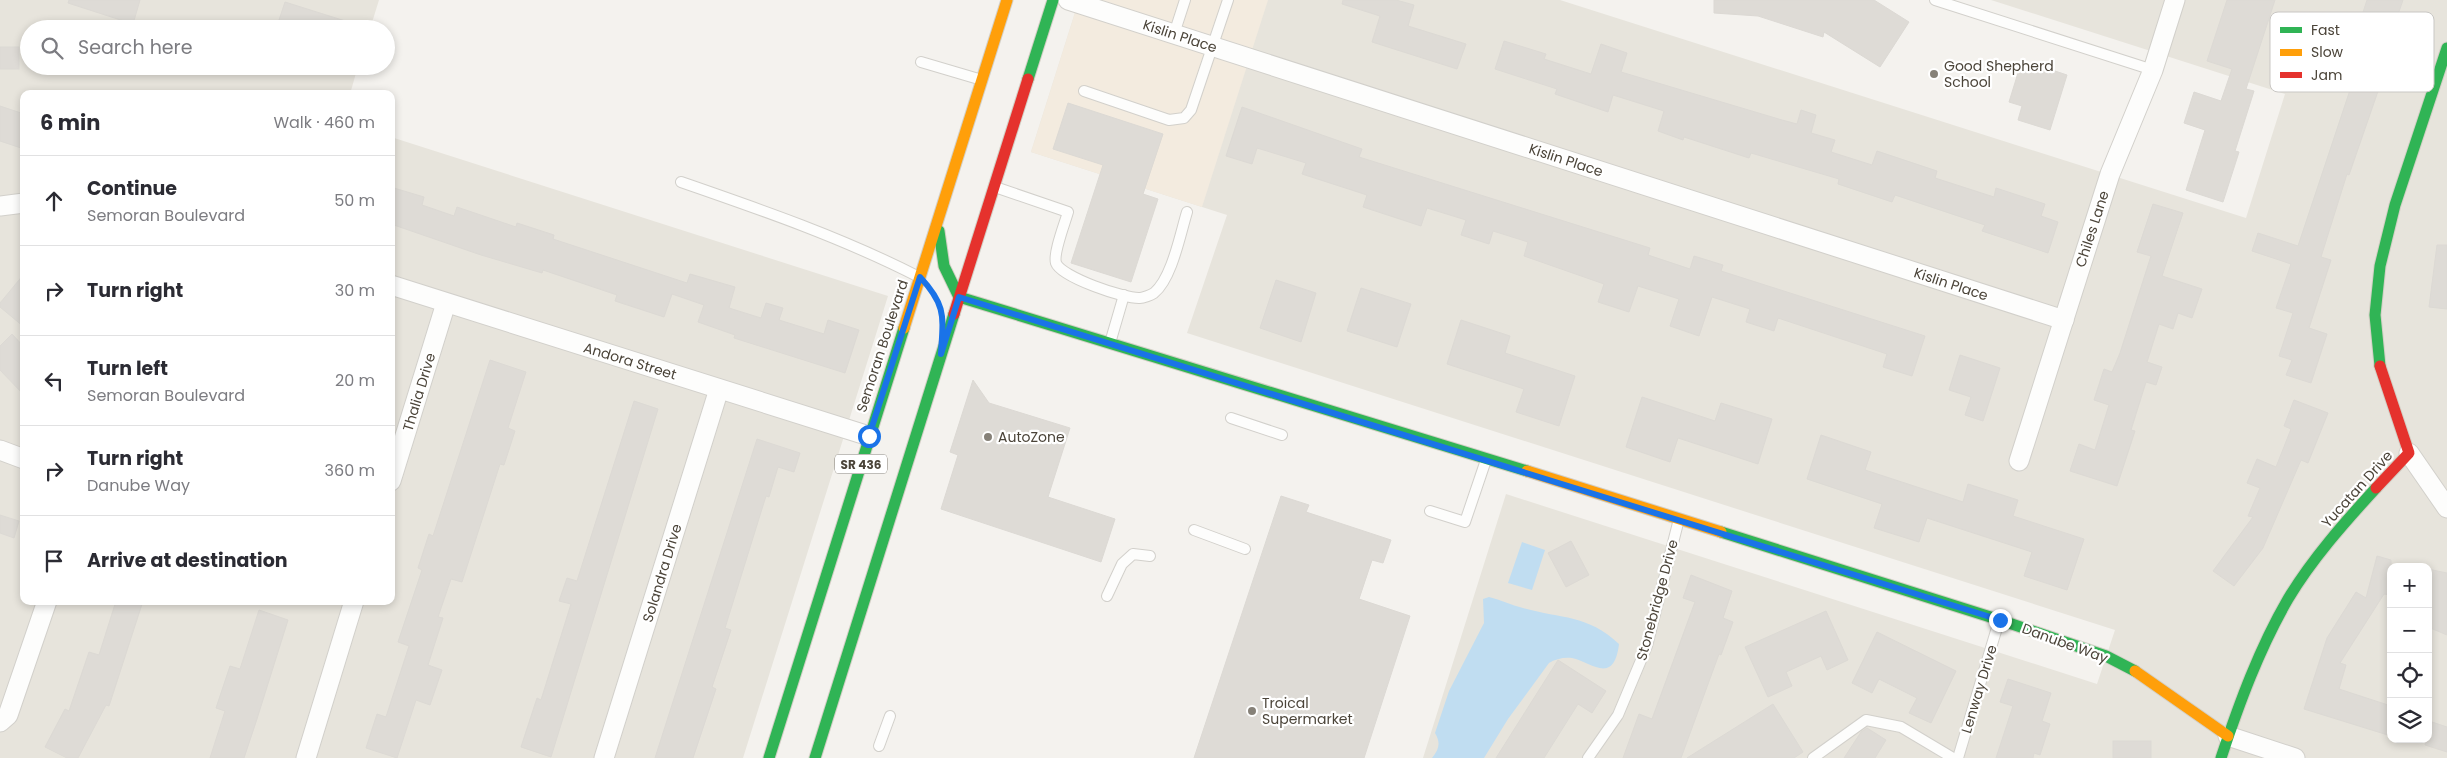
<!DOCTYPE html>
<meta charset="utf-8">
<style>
:root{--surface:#fff;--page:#f7f7f7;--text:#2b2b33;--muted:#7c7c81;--line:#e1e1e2}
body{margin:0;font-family:Poppins,sans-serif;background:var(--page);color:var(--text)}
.controls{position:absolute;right:15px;bottom:15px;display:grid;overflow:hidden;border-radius:10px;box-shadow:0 2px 8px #0003}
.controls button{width:45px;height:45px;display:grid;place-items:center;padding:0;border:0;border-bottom:1px solid var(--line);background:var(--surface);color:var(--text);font:25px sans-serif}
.stop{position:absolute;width:15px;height:15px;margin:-11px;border:4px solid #1a73e8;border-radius:50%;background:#fff}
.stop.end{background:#1a73e8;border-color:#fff;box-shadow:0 1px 5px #0008}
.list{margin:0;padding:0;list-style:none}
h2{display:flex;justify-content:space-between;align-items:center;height:65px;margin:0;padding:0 20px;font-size:21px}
h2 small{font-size:16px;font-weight:400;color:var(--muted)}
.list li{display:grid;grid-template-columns:32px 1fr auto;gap:15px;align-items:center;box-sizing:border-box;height:90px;padding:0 20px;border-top:1px solid var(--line)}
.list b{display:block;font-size:19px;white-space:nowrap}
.list p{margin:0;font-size:16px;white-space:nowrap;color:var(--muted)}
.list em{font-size:16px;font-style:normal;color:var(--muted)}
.icon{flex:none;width:28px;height:28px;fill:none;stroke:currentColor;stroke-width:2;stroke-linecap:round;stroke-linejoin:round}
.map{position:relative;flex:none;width:2447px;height:758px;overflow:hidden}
.search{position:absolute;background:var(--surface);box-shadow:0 2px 8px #0003;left:20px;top:20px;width:375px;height:55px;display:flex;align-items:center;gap:12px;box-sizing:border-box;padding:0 18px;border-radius:28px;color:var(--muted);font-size:19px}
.panel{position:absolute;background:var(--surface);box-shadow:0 2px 8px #0003;left:20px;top:90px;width:375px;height:515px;border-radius:10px}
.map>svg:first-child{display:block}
</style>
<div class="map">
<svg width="2447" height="758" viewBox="0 0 2447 758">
<rect width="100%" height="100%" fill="#f4f2ee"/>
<g fill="#e7e4dc" fill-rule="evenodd">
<path d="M0 0H379L370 29H29V66H358L350 94H24V601H391V137L888 296 743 758H0Z"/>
<path d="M1079 0H1560L2246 218 2285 94 1991 0H2447V758H1423L1506 494 2097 684 2115 630 1187 333 1227 215 1031 152ZM2391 567H2428V739H2391Z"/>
</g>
<path fill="#f3ebdf" d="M1079 0H1268L1202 207 1031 152Z"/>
<g fill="#c0ddf1">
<path d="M1522 542 1545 550 1532 590 1508 583Z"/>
<path d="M1489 597C1501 600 1511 605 1523 608 1561 619 1587 614 1619 644 1614 686 1591 662 1572 658 1564 657 1555 659 1549 663L1508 719 1484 758H1432C1439 749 1441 743 1435 733L1449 691 1484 623 1483 599Z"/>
</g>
<g fill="#dedbd6" stroke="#dcd9d4">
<path d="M69 0H140L133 24 68 3Z"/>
<path d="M1343 0H1396L1414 5 1408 26 1466 44 1457 69 1372 42 1380 16 1342 4Z"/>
<path d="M1714 0H1874L1909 22 1880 67 1824 32 1823 37 1758 16 1714 13Z"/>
<path d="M2227 0H2275L2246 89 2254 91 2235 151 2239 152 2223 202 2186 190 2205 130 2184 123 2194 92 2221 101 2232 69 2207 61Z"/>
<path d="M2367 0H2403L2388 44 2394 45 2349 175 2347 174 2321 257 2331 260 2309 328 2327 334 2311 383 2286 375 2292 360 2279 356 2293 313 2276 308 2291 264 2252 251 2258 233 2298 246 2351 87 2340 83Z"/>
<path d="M285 2 358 25V29H276Z"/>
<path d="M1504 41 1546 54 1544 59 1591 74 1601 44 1627 53 1621 72 1782 120 1797 124 1801 110 1816 115 1811 133 1835 140 1831 152 1872 165 1877 151 1937 171 1935 178 1994 197 1996 188 2045 204 2041 216 2058 222 2048 253 1982 231 1985 225 1895 195 1892 202 1838 184 1839 179 1751 153 1749 158 1684 137 1683 140 1658 131 1664 111 1613 95 1608 112 1555 94 1557 89 1495 69Z"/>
<rect x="0" y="47" width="19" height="22"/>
<path d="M2022 60 2067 75 2050 130 2018 120 2022 106 2009 102Z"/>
<path d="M1068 103 1163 134 1143 194 1158 199 1131 282 1071 263 1103 165 1053 149Z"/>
<path d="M0 106 24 114V149L0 141Z"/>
<path d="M1242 107 1362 149 1359 157 1650 248 1648 255 1690 269 1694 256 1723 265 1721 271 1925 336 1912 376 1883 367 1887 354 1778 318 1774 331 1746 322 1750 309 1712 297 1699 336 1670 326 1679 299 1638 286 1629 312 1598 302 1604 284 1524 256 1528 242 1493 231 1489 244 1461 235 1466 220 1427 208 1421 226 1363 207 1367 195 1302 174 1306 163 1257 148 1252 164 1226 156Z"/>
<path d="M394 188 424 197 422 205 454 216 457 207 516 227 517 223 554 235 553 239 687 283 690 274 735 287 729 308 761 318 766 303 783 308 779 320 824 334 828 320 859 330 845 373 734 338 735 335 698 322 704 305 672 294 664 317 615 301 617 295 543 270 542 273 481 255 391 224V197Z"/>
<path d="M2153 204 2183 213 2162 276 2202 289 2192 318 2178 313 2173 329 2159 324 2147 362 2162 367 2156 385 2146 382 2131 430 2135 431 2117 486 2070 471 2079 444 2095 450 2109 405 2094 400 2104 369 2112 372 2120 353 2151 256 2137 252Z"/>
<path d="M2437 245H2447V309L2429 307Z"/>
<path d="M24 274V327L0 307V303Z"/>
<path d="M1276 280 1316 293 1301 342 1260 328Z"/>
<path d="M1361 288 1411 304 1397 347 1347 331Z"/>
<path d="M1461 320 1510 336 1505 353 1575 376 1559 426 1516 412 1524 389 1447 364Z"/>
<path d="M12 334 24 347V395L0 370V346Z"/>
<path d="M1960 355 2000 368 1983 421 1965 415 1971 397 1949 390Z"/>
<path d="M490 360 526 372 508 428 515 431 504 465 500 464 462 582 451 579 438 617 443 618 428 665 442 670 430 705 416 700 397 758 366 748 377 714 386 717 409 646 398 642 422 570 418 568 429 534 433 536Z"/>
<path d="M973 380 989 403 1070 428 1048 497 1115 519 1101 562 941 509 958 455 950 452Z"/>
<path d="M1642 397 1715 421 1721 403 1772 419 1758 464 1678 438 1670 462 1626 447Z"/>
<path d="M2294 400 2328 413 2308 463 2301 460 2263 548 2234 586 2213 571 2253 517 2248 516 2260 488 2247 483 2257 459 2276 467 2291 429 2284 426Z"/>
<path d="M634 401 658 409 551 757 521 747 537 698 541 700 571 604 559 601 567 578 577 581Z"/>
<path d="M1821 435 1871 452 1865 470 1963 502 1968 484 2018 500 2013 516 2084 539 2067 590 2024 576 2032 552 1927 518 1919 542 1874 528 1882 504 1807 479Z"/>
<path d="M757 439 800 453 794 472 778 467 769 497 766 496 725 628 731 630 712 687 716 689 693 758H655Z"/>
<path d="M1281 496 1309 505 1306 512 1391 540 1383 563 1372 560 1359 599 1410 616 1364 758H1194Z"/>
<path d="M0 515 19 521 14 538 0 533Z"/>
<path d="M1571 541 1589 575 1566 587 1548 553Z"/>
<path d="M2377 556 2391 560V595L2384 594 2340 663 2346 665 2339 689 2391 706V736L2304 709 2327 638 2356 592 2366 598Z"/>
<path d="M2428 569 2447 573V635L2428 627Z"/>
<path d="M1691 575 1732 591 1723 618 1733 622 1721 655 1719 654 1681 758H1623L1639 714 1652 719 1695 602 1683 598Z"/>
<path d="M116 601H143L109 706 106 705 78 758H67L45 747 65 709 69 711 89 652 99 655Z"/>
<path d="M259 610 288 620 256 722 244 758H210L225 711 216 708 230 666 240 669Z"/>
<path d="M1826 611 1848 660 1827 670 1821 656 1786 672 1792 686 1768 697 1745 647Z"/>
<path d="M1877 632 1956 671 1931 723 1909 713 1917 698 1879 679 1872 693 1852 683Z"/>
<path d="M1558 660 1606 691 1592 713 1578 704 1544 758H1496Z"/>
<path d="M2008 679 2051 693 2042 721 2050 724 2040 755 2034 753 2033 758H1996L2013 706 2000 702Z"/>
<path d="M1773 704 1803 752 1794 758H1687Z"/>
<path d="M2432 722 2447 727V752L2425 745Z"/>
<path d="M1867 728 1886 740 1875 758H1844L1861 732Z"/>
<rect x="2113" y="741" width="38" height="17"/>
</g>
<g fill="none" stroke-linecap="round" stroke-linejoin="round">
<defs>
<g id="lane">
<path d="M1935 0 2153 70"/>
<path d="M1174 34 1185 0"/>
<path d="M921 62 982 80"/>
<path d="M1084 91 1169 120 1184 118 1191 110 1228 0"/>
<path d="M681 182C762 210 843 238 919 277"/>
<path d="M995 187 1068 212C1065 223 1053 253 1056 263 1061 277 1125 299 1140 298 1143 298 1151 295 1154 293 1172 278 1180 235 1187 212"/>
<path d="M1110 343 1124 295"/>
<path d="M1231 418 1282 435"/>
<path d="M1430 511 1465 522 1486 460"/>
<path d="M1194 530 1245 549"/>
<path d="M1107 596 1122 564 1133 554 1150 556"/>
<path d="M879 746 890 716"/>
<path d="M1588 758 1618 715 1647 646 1679 519"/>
<path d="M1813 758 1866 720 1901 727 1953 758"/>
<path d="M1958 758 1999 621"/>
</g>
<g id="street">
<path d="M1068 0 2064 320"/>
<path d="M0 206 24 203"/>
<path d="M391 285 869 436"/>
<path d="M0 450 24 459"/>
<path d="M2409 453 2447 508"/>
<path d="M2019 461 2110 174 2153 70 2175 0"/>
<path d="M391 481 446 303"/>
<path d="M0 722 8 715 47 601"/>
<path d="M2228 736 2295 758"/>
<path d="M306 758 354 601"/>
<path d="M604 758 719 389"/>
</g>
<g id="fast">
<path d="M1028 79 1053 0"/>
<path d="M939 231 944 266 959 297"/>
<path d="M959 297 1527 471"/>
<path d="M2380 366 2375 315 2380 266 2395 205 2447 48"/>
<path d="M1721 532 2000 620 2106 656 2135 671"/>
<path d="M769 758 904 328"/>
<path d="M815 758 954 314"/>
<path d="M2221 758C2239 704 2259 649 2288 599 2312 559 2344 523 2376 488"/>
</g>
<g id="slow">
<path d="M904 328 1007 0"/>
<path d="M1527 471 1721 532"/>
<path d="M2135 671 2228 736"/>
</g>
<g id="jam">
<path d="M954 314 1028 79"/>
<path d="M2376 488 2409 453 2380 366"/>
</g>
</defs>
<use href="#lane" stroke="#d2d0cb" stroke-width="12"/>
<use href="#street" stroke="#d2d0cb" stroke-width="21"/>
<use href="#fast" stroke="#d3cfc5" stroke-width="13"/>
<use href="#slow" stroke="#d3cfc5" stroke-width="13"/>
<use href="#jam" stroke="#d3cfc5" stroke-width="13"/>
<use href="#lane" stroke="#fdfdfc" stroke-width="10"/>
<use href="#street" stroke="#fdfdfc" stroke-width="19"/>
<use href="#fast" stroke="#30b455" stroke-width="11"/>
<use href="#slow" stroke="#ff9f0a" stroke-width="11"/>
<use href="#jam" stroke="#e5322d" stroke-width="11"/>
</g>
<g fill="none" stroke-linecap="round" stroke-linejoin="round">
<path stroke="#1a73e8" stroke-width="6" d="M869 436 920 277C947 306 943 317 941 354L959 297 2000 620"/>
</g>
<g fill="#868178" stroke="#fff" stroke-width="2">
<circle cx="1934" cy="74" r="5"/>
<circle cx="988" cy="437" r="5"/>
<circle cx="1252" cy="711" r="5"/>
</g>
<g text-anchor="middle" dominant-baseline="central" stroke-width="4.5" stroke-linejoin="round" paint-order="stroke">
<rect fill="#fff" stroke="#817c74" stroke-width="1" x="835" y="454.5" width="52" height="19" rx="4"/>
<g font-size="12" font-weight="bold" fill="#4b4439">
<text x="861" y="464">SR 436</text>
</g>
<g font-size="14" fill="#4b4439" stroke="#fff">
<text transform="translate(1180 36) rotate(18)">Kislin Place</text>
<text transform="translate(1566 160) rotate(18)">Kislin Place</text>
<text transform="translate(2092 229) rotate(-72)">Chiles Lane</text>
<text transform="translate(1951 284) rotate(18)">Kislin Place</text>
<text transform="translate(882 346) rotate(-72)">Semoran Boulevard</text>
<text transform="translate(630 361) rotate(17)">Andora Street</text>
<text transform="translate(419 392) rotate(-73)">Thalia Drive</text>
<text transform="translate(2357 489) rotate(-48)">Yucatan Drive</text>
<text transform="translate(662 573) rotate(-73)">Solandra Drive</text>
<text transform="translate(1657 600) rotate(-75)">Stonebridge Drive</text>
<text transform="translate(2065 643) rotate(20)">Danube Way</text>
<text transform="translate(1979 689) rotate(-73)">Lenway Drive</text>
</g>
<g font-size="14" fill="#4b4439" stroke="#fff" text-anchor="start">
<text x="1944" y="66">Good Shepherd<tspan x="1944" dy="16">School</tspan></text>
<text x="998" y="437">AutoZone</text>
<text x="1262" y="703">Troical<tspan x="1262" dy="16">Supermarket</tspan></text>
</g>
</g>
<rect x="2270" y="12" width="164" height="80" rx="8" fill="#fff" stroke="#c9c7c4" stroke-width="1"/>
<rect x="2280" y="27" width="22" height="6" fill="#30b455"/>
<rect x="2280" y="49" width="22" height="7" fill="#ff9f0a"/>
<rect x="2280" y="72" width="22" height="6" fill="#e5322d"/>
<g font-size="14" fill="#4b4439">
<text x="2311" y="35">Fast</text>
<text x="2311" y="57">Slow</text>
<text x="2311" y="80">Jam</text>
</g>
</svg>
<div class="controls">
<button>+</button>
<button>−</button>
<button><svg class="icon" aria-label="locate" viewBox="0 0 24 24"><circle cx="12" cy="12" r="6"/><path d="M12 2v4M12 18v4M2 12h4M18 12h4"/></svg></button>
<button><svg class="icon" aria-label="layers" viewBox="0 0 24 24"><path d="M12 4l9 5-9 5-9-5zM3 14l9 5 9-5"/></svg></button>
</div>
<div class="stop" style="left:869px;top:436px"></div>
<div class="stop end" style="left:2000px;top:620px"></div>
<div class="search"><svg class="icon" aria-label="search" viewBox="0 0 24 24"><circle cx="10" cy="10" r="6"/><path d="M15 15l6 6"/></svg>Search here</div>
<section class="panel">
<h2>6 min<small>Walk · 460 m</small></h2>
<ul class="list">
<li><svg class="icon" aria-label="ahead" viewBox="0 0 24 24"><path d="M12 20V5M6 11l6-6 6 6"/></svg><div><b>Continue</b><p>Semoran Boulevard</p></div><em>50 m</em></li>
<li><svg class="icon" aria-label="right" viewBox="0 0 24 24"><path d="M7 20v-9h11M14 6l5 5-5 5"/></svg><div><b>Turn right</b></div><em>30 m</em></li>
<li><svg class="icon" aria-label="left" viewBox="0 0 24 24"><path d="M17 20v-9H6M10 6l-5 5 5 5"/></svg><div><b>Turn left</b><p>Semoran Boulevard</p></div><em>20 m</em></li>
<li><svg class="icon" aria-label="right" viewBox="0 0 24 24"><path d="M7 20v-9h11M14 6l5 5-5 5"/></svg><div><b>Turn right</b><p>Danube Way</p></div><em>360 m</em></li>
<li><svg class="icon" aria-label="arrive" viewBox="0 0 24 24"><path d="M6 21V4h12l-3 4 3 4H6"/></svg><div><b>Arrive at destination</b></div></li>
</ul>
</section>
</div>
